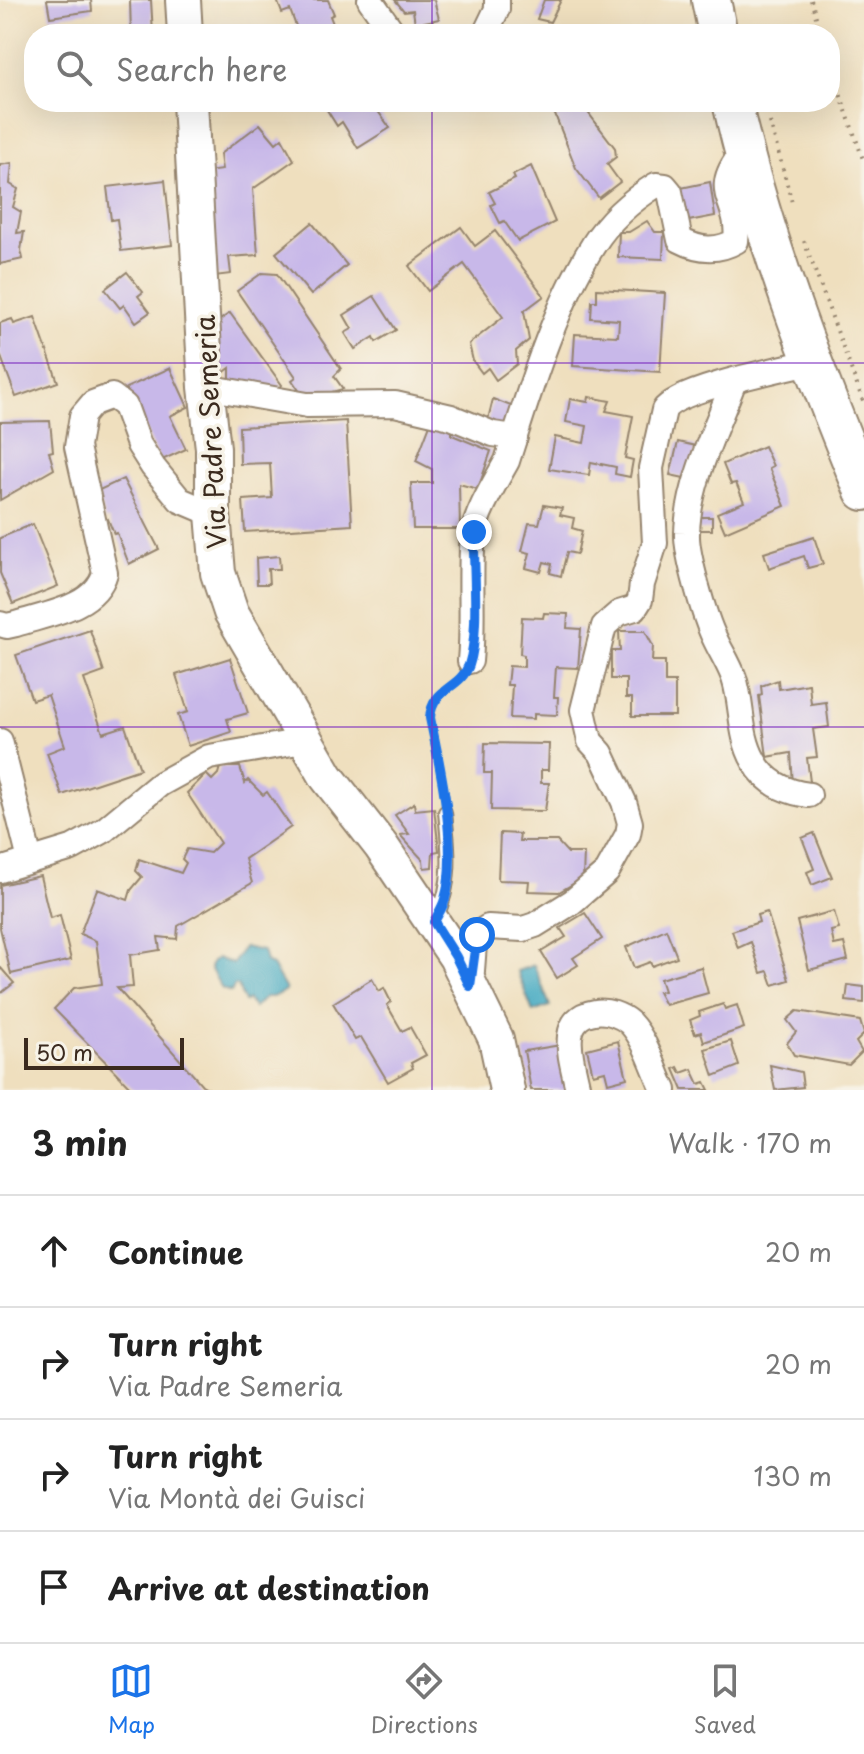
<!DOCTYPE html>
<meta charset="utf-8">
<style>
:root{--surface:#fff;--page:#f6f6f6;--text:#222;--muted:#767676;--line:#e0e0e0;--accent:#1a73e8}
body{margin:0;font-family:"Playpen Sans",sans-serif;background:var(--page);color:var(--text)}
.scale{position:absolute;left:24px;bottom:20px;width:160px;box-sizing:border-box;padding-left:8px;border:4px solid #3b2a1e;border-top:0;font-size:22px;line-height:28px;white-space:nowrap;color:#3b2a1e;-webkit-text-stroke:6px #f7f3e8;paint-order:stroke}
.stop{position:absolute;width:24px;height:24px;margin:-18px;border:6px solid #1a73e8;border-radius:50%;background:#fff}
.stop.end{background:#1a73e8;border-color:#fff;box-shadow:0 2px 8px #0008}
.list{margin:0;padding:0;list-style:none}
h2{display:flex;justify-content:space-between;align-items:center;height:104px;margin:0;padding:0 32px;font-size:34px}
h2 small{font-size:26px;font-weight:400;color:var(--muted)}
.list li{display:grid;grid-template-columns:52px 1fr auto;gap:24px;align-items:center;box-sizing:border-box;height:112px;padding:0 32px;border-top:2px solid var(--line)}
.list b{display:block;font-size:30px;white-space:nowrap}
.list p{margin:0;font-size:26px;white-space:nowrap;color:var(--muted)}
.list em{font-size:26px;font-style:normal;color:var(--muted)}
.icon{flex:none;width:44px;height:44px;fill:none;stroke:currentColor;stroke-width:2;stroke-linecap:round;stroke-linejoin:round}
.map{position:relative;flex:none;width:864px;height:1090px;overflow:hidden}
.search{position:absolute;background:var(--surface);box-shadow:0 8px 32px #0002;left:24px;right:24px;top:24px;height:88px;display:flex;align-items:center;gap:20px;box-sizing:border-box;padding:0 28px;border-radius:32px;color:var(--muted);font-size:30px}
.sheet{height:552px;background:var(--surface)}
nav{display:flex;justify-content:space-around;align-items:center;box-sizing:border-box;height:112px;border-top:2px solid var(--line);background:var(--surface);font-size:22px;color:var(--muted)}
nav a{display:grid;justify-items:center;gap:4px}
nav .on{color:var(--accent)}
.map>svg:first-child{display:block}
</style>
<div class="map">
<svg width="864" height="1090" viewBox="0 0 864 1090">
<rect width="100%" height="100%" fill="#f7f3e8"/>
<filter id="ink" filterUnits="userSpaceOnUse"><feTurbulence type="fractalNoise" baseFrequency=".0125" numOctaves="2"/><feDisplacementMap in="SourceGraphic" scale="16" xChannelSelector="R" yChannelSelector="G"/><feConvolveMatrix kernelMatrix="1 2 1 2 8 2 1 2 1" color-interpolation-filters="sRGB"/></filter>
<filter id="wash" filterUnits="userSpaceOnUse"><feTurbulence type="fractalNoise" baseFrequency=".006" numOctaves="4" result="noise"/><feDisplacementMap in="SourceGraphic" scale="32" xChannelSelector="R" yChannelSelector="G"/><feGaussianBlur stdDeviation="1.8" result="paint"/><feColorMatrix in="noise" values="0 0 0 0 0 0 0 0 0 0 0 0 0 0 0 0 0 1.4 0 .05"/><feComposite in="paint" operator="in"/></filter>
<g filter="url(#wash)">
<rect width="100%" height="100%" fill="#efdfbe"/>
<g fill="#40a8c1" stroke="#3e6970" stroke-width="2">
<path d="M243 947 263 951 266 962 272 966 285 988 286 991 272 997H265L254 1008 248 1000 244 1002 238 986 235 985 231 992 222 989 210 968 212 962 217 958 233 964Z"/>
<path d="M534 965 550 1006 533 1012 517 971Z"/>
</g>
<g id="blocks">
<g fill="#c8b8e9">
<path d="M47 0H91L92 11 50 17Z"/>
<path d="M130 0H151L153 34H131Z"/>
<path d="M277 0H328L334 14 330 16 337 34H299L290 10 282 13Z"/>
<path d="M395 0H434L439 19 415 24 413 10 404 11Z"/>
<path d="M544 0H561L550 22 537 19Z"/>
<path d="M322 102H378L380 104 375 107 390 128 358 148 342 122 337 126Z"/>
<path d="M567 102H580L615 148 616 157 607 164 620 182 599 198 576 168 554 112Z"/>
<path d="M260 124 276 143 282 138 294 160 253 189 258 255 229 257 231 274 215 276 206 172 222 170 220 154Z"/>
<path d="M12 163 10 184 18 189 13 207 21 212 17 233 24 232 21 250 23 259 0 264V165Z"/>
<path d="M531 166 555 222 518 241 504 221 500 223 491 205 495 203 489 192 515 179 513 175Z"/>
<path d="M165 180 172 245 121 251 117 219 111 220 107 187Z"/>
<path d="M710 182 715 216 683 222 676 189Z"/>
<path d="M647 221 655 232H664L663 259 618 257 619 232H629Z"/>
<path d="M312 223 347 265 311 295 276 253Z"/>
<path d="M461 227 475 246 495 231 544 296 524 311 529 340 516 351 517 364 496 380 488 368 482 373 473 361 469 344 503 317 464 264 428 291 409 266Z"/>
<path d="M127 272 143 292 138 296 150 312 136 322 124 305 120 308 105 289Z"/>
<path d="M262 273 277 274 341 369 334 376 343 389 305 399 292 380 296 377 237 291Z"/>
<path d="M597 289 665 293 660 372 573 366 575 334 618 336 619 320 591 318 592 301H597Z"/>
<path d="M374 296 396 330 376 342 374 337 355 349 345 333 352 329 344 315Z"/>
<path d="M230 313 282 385 277 392 230 384V368L223 373 213 325Z"/>
<path d="M35 317 58 382 16 397 0 354V323L12 319 14 324Z"/>
<path d="M170 368 188 407 170 416 186 449 160 461 126 388Z"/>
<path d="M589 397 610 401 606 411 633 416 625 458 633 460 630 477 615 474 616 467 591 462 589 475 549 469 555 437 584 443 587 426 566 422 570 399 588 402Z"/>
<path d="M493 399 516 408 507 430 487 423Z"/>
<path d="M50 421 53 451 49 452 54 469 0 500V422Z"/>
<path d="M346 421 352 525 245 532 243 500 272 498 270 463 240 464 239 427Z"/>
<path d="M431 422 452 426V435L491 451 478 489 459 484 460 529H413L411 483H432V469L416 461Z"/>
<path d="M678 442 696 446 689 479 670 475Z"/>
<path d="M764 446 773 466 769 468 785 506 725 532 717 513 744 502 736 483 731 484 723 464Z"/>
<path d="M123 479 159 549 129 564 117 533 114 534 108 519 105 521 97 491Z"/>
<path d="M544 505 562 508 560 515 574 518 572 528 582 531 577 554 567 552 561 576 550 573 552 564 544 562 541 572 526 568 530 553 522 551 529 523 539 524Z"/>
<path d="M697 517H712V530H698Z"/>
<path d="M33 524 58 586 13 604 0 573V538Z"/>
<path d="M814 537 823 564 808 568 804 556 769 568 764 553Z"/>
<path d="M279 556 280 569H268L269 584H257L256 558Z"/>
<path d="M544 613 568 614 567 628 581 629 578 668 556 667 554 697H558L557 715 534 714V719L510 718 512 685H507L509 666 524 667V655L520 654 522 617 543 618Z"/>
<path d="M90 630 104 672 84 679 103 733 125 726 140 769 62 795 47 753 65 746 48 695 32 700 16 655Z"/>
<path d="M619 631H645L653 646 652 661H665V682H675V716H632V698H626V679H611V651H620Z"/>
<path d="M230 658 248 713 227 719 231 732 188 746 178 715 188 712 176 675Z"/>
<path d="M778 680 779 689 809 684 811 704 826 702 829 727 813 729 817 757 807 758 810 782 793 785 791 753 767 757 759 696 762 695 761 686Z"/>
<path d="M485 743 549 744 548 770H541V783H549L545 811 491 810 492 773H484Z"/>
<path d="M220 767H240L245 783 248 780 263 795 267 792 291 827 245 859 252 883 178 926 177 939 158 937 160 950 130 955 133 987 117 988 202 1085 211 1090H133L54 1009 74 988 102 984 96 941 80 934 97 889 128 900 131 890 142 877 136 871 139 859 181 873 186 863 182 859 187 849 210 853 220 843 187 793 206 774 212 780 218 774Z"/>
<path d="M414 803 415 810 434 808 439 851 433 852 432 867 424 868 423 860 400 835 409 834 395 815Z"/>
<path d="M500 833 520 834 519 841H557L568 853H584L583 878 559 892 528 891 529 881 498 880Z"/>
<path d="M814 833 832 877 812 885 807 872 814 869 802 838Z"/>
<path d="M40 876 50 918 60 915 71 960 11 974 0 928V885Z"/>
<path d="M834 911 839 929 831 931 834 945 844 943 848 960 809 970 797 921Z"/>
<path d="M767 912 789 980 773 985 768 971 761 973 751 942 738 948 732 931 759 922 757 915Z"/>
<path d="M585 913 602 939 573 958 578 965 557 978 541 952 566 937 560 928Z"/>
<path d="M666 929 677 957 652 966 650 962 634 968 626 947Z"/>
<path d="M0 967 14 983 0 994Z"/>
<path d="M701 967 708 993 665 1005 658 992 664 991 660 979Z"/>
<path d="M372 979 379 991 384 988 391 1002 387 1005 402 1031 410 1027 426 1055 411 1063 413 1068 388 1082 361 1037 355 1040 333 1003Z"/>
<path d="M848 985 864 987V1003L846 1001Z"/>
<path d="M723 1004 725 1009 737 1005 744 1028 704 1042 701 1032 695 1034 690 1020 700 1016 699 1012Z"/>
<path d="M797 1011 860 1021 864 1034 856 1042 862 1052 849 1065 794 1055 787 1043 796 1032 787 1020Z"/>
<path d="M618 1041 627 1078 608 1083 605 1071 593 1074 587 1049Z"/>
<path d="M731 1041 739 1066 714 1076 705 1049Z"/>
<path d="M561 1045 574 1090H531L524 1051Z"/>
<path d="M770 1065 801 1072 803 1087 775 1090Z"/>
<path d="M678 1067 681 1073 692 1069 699 1084 705 1082 709 1090H683L674 1069Z"/>
</g>
</g>
</g>
<g filter="url(#ink)">
<use href="#blocks" fill-opacity="0" stroke="#95846e" stroke-width="2"/>
<g fill="none" stroke-linecap="round" stroke-linejoin="round">
<defs>
<path id="lane" d="M436 918C453 884 449 849 445 812"/>
<g id="street">
<path d="M370 0 394 34"/>
<path d="M485 34 497 9V0"/>
<path d="M734 381C717 426 688 484 687 533 686 554 705 619 715 639 721 652 729 664 734 678 743 705 739 735 754 761 765 782 786 792 809 795"/>
<path d="M206 387 307 405 395 404 451 417 493 434 515 437"/>
<path d="M0 624 7 626 16 624C47 614 95 608 105 573L77 447 82 416 93 403 112 396 125 406 139 445 153 467 180 500 213 514"/>
<path d="M470 661C474 620 469 574 473 535 476 513 496 481 507 461 529 392 555 305 594 244 609 220 632 200 656 185L665 186 670 192 680 240C699 250 717 252 736 241 741 199 708 194 743 152"/>
<path d="M0 741 30 860"/>
<path d="M0 870 72 848 103 831 160 784 209 757 304 741"/>
<path d="M471 984 474 944 480 932 488 927 523 929 535 925 572 902 607 872 628 834 630 823 624 802 601 753 590 741 583 710 604 626 619 613 635 608 640 600 642 584 655 543 651 468 664 410C677 389 786 368 814 361"/>
<path d="M578 1090C573 1063 555 1018 595 1012 607 1010 621 1015 630 1023 646 1040 654 1069 664 1090"/>
</g>
<g id="secondary">
<path d="M183 0 185 34"/>
<path d="M190 102 206 387 213 448V514L218 573 231 612 327 777 381 846 456 957 496 1039 507 1090"/>
</g>
<g id="primary">
<path d="M711 0 718 34"/>
<path d="M732 102C762 235 812 365 864 491"/>
</g>
</defs>
<use href="#lane" stroke="#95846e" stroke-width="16"/>
<use href="#street" stroke="#95846e" stroke-width="28"/>
<use href="#secondary" stroke="#95846e" stroke-width="38"/>
<use href="#primary" stroke="#95846e" stroke-width="42"/>
<g stroke="#95846e" stroke-width="4" stroke-dasharray="2 6" stroke-linecap="butt">
<path d="M811 0 821 34"/>
<path d="M830 65 864 162"/>
<path d="M770 122 793 206"/>
<path d="M804 241 864 404"/>
<path d="M445 797 430 718C431 698 444 691 459 679"/>
</g>
<use href="#lane" stroke="#fff" stroke-width="12"/>
<use href="#street" stroke="#fff" stroke-width="24"/>
<use href="#secondary" stroke="#fff" stroke-width="34"/>
<use href="#primary" stroke="#fff" stroke-width="38"/>
</g>
</g>
<g fill="none" stroke-linecap="round" stroke-linejoin="round" filter="url(#ink)">
<path stroke="#1a73e8" stroke-width="10" d="M474 532C473 569 480 632 469 665 460 689 432 688 430 718 440 765 459 853 445 899 443 907 438 914 434 922L456 957 470 986 477 935"/>
</g>
<path fill="none" stroke="#7b2cbf" stroke-width="2" stroke-opacity="0.55" d="M432 0V34M432 102V1090M0 363H864M0 727H864"/>
<g text-anchor="middle" dominant-baseline="central" stroke-width="7" stroke-linejoin="round" paint-order="stroke">
<g font-size="26" fill="#3b2a1e" stroke="#f7f3e8">
<text transform="translate(210 432) rotate(-93)">Via Padre Semeria</text>
</g>
</g>
</svg>
<div class="scale">50 m</div>
<div class="stop" style="left:477px;top:935px"></div>
<div class="stop end" style="left:474px;top:532px"></div>
<div class="search"><svg class="icon" aria-label="search" viewBox="0 0 24 24"><circle cx="10" cy="10" r="6"/><path d="M15 15l6 6"/></svg>Search here</div>
</div>
<section class="sheet">
<h2>3 min<small>Walk · 170 m</small></h2>
<ul class="list">
<li><svg class="icon" aria-label="ahead" viewBox="0 0 24 24"><path d="M12 20V5M6 11l6-6 6 6"/></svg><div><b>Continue</b></div><em>20 m</em></li>
<li><svg class="icon" aria-label="right" viewBox="0 0 24 24"><path d="M7 20v-9h11M14 6l5 5-5 5"/></svg><div><b>Turn right</b><p>Via Padre Semeria</p></div><em>20 m</em></li>
<li><svg class="icon" aria-label="right" viewBox="0 0 24 24"><path d="M7 20v-9h11M14 6l5 5-5 5"/></svg><div><b>Turn right</b><p>Via Montà dei Guisci</p></div><em>130 m</em></li>
<li><svg class="icon" aria-label="arrive" viewBox="0 0 24 24"><path d="M6 21V4h12l-3 4 3 4H6"/></svg><div><b>Arrive at destination</b></div></li>
</ul>
</section>
<nav>
<a class="on"><svg class="icon" aria-label="map" viewBox="0 0 24 24"><path d="M3 6l6-2 6 2 6-2v14l-6 2-6-2-6 2zM9 4v14M15 6v14"/></svg>Map</a>
<a><svg class="icon" aria-label="directions" viewBox="0 0 24 24"><path d="M12 3l9 9-9 9-9-9zM9 14v-3h6M13 9l2 2-2 2"/></svg>Directions</a>
<a><svg class="icon" aria-label="saved" viewBox="0 0 24 24"><path d="M7 4h10v16l-5-4-5 4z"/></svg>Saved</a>
</nav>
